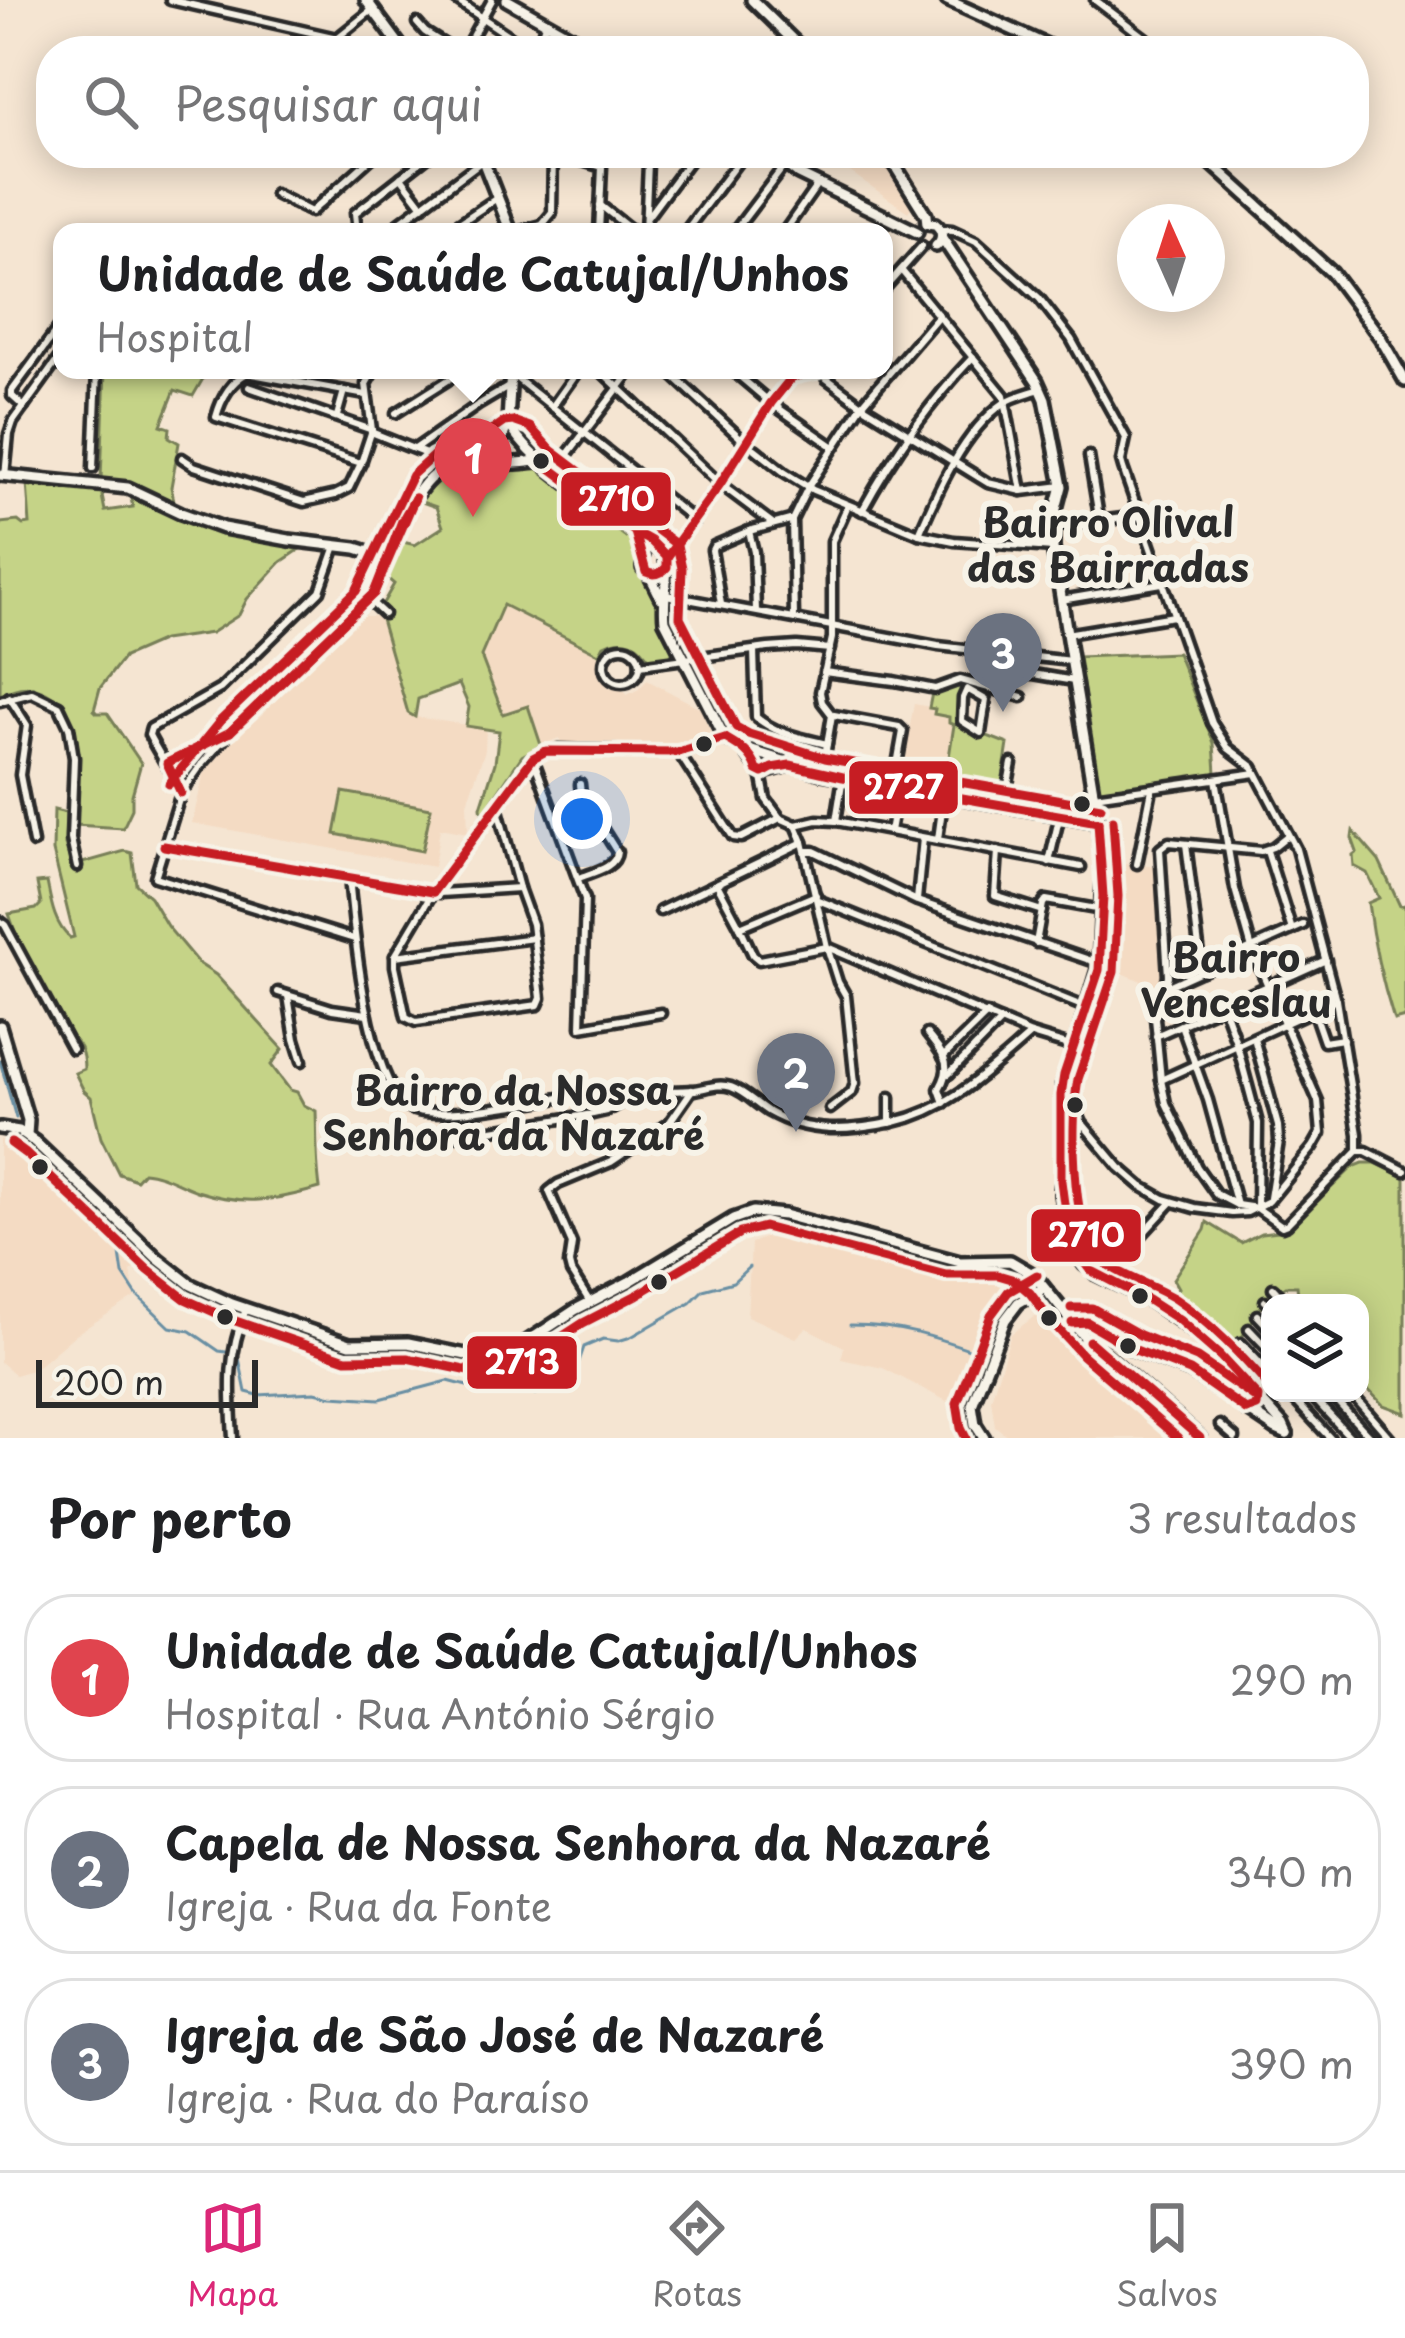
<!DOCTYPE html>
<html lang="pt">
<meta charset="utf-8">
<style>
:root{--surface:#fff;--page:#f2f2f2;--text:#202124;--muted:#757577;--line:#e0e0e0;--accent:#db2777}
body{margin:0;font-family:"Playpen Sans",sans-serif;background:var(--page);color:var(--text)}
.controls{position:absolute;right:36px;bottom:36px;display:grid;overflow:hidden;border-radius:24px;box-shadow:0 6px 30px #0003}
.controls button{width:108px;height:108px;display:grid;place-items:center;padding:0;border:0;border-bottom:3px solid var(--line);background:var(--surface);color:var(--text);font:60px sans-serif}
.compass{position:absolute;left:1117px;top:204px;width:108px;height:108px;border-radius:50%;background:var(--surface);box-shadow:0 6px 30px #0003;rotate:357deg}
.scale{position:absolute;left:36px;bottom:30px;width:222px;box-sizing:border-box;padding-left:12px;border:6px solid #2b2b2b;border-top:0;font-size:33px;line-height:42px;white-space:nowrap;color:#2b2b2b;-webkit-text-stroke:9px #f7f3e8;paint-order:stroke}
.you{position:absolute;left:582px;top:819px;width:42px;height:42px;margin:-30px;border:9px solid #fff;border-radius:50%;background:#1a73e8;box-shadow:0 0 0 18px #1a73e833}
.badge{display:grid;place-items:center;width:78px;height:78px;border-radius:50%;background:var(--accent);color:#fff;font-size:39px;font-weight:700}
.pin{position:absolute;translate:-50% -99px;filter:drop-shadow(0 3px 6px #0008)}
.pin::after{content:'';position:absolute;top:63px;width:42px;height:36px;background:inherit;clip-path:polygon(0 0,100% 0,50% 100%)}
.popup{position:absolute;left:53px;top:223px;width:840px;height:156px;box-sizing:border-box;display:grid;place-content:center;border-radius:24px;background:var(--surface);filter:drop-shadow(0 3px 9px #0005);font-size:39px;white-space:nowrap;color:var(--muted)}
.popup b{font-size:45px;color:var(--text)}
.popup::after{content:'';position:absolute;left:50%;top:100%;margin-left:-24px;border:24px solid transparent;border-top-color:var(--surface)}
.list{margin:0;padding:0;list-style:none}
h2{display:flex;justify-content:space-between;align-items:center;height:156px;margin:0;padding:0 48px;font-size:51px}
h2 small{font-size:39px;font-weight:400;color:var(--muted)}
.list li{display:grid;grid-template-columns:78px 1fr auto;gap:36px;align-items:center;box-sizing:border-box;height:168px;margin:0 24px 24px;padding:0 24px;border:3px solid var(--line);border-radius:48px}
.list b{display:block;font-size:45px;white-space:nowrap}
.list p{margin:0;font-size:39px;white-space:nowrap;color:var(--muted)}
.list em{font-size:39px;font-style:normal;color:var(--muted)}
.icon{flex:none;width:66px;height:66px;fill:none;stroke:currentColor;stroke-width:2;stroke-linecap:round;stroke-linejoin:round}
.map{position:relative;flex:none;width:1405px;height:1438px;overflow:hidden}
.search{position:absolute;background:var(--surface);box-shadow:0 6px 30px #0003;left:36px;right:36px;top:36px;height:132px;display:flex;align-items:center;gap:30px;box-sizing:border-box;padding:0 42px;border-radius:48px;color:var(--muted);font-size:45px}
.sheet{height:732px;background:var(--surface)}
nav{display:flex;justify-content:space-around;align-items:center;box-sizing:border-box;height:168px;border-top:3px solid var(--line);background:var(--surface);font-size:33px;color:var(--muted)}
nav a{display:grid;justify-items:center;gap:6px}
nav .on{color:var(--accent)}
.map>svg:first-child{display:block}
</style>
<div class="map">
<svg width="1405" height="1438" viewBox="0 0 1405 1438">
<rect width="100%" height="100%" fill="#f5e5d2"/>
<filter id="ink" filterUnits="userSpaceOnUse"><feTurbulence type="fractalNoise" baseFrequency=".00833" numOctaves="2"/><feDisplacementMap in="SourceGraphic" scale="24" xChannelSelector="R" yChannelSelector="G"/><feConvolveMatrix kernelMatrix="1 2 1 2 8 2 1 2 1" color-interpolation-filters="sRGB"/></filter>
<g filter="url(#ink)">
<g fill="#f4dbc3">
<path d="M806 153H876L912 206 908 212 846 169Z"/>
<path d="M503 604 600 656 598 675 609 688 625 691 627 695 639 689 647 680 700 708 711 732 670 746 562 743 559 738 541 745 528 707 504 715 481 656Z"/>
<path d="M358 616H380L408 713 415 717 486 728 485 750 467 803 468 833 440 828 434 867 192 823 206 765Z"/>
<path d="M914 704 935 708 950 717 954 724 944 789 899 782Z"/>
<path d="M1111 862 1155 866 1163 980 1158 988 1106 966Z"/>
<path d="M0 1140 23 1142 24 1152 35 1164 39 1160 44 1162V1165L60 1181 65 1182 102 1218 110 1220 147 1259 131 1271 135 1297 76 1334 35 1369 15 1375 0 1362Z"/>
<path d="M788 1229 847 1239 1018 1291 964 1410 883 1368 841 1359 844 1347 806 1328 796 1338 747 1316 751 1243Z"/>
<path d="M1039 1313 1113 1387 1172 1435 1175 1432 1183 1438H1010L995 1426 991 1399 1011 1334Z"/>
</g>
<g fill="#c5d387" stroke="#787f59" stroke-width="3">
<path d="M105 370H208L193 396 175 390 161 425 170 428 169 437 179 443 171 487 175 505C150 491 130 478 101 479Z"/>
<path d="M526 464H538L545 468 542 473 626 537 629 534 638 550 636 567 651 582 657 594 661 624 673 651 668 659 651 662C639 642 626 635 604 645L599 654 503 605 481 656 503 714 528 706 541 745 522 756 482 815 481 807 495 763 499 731 466 726 469 707 459 684 418 699 415 717 408 713 380 616 382 605 394 584 388 579 403 542 415 545 443 527 436 507 419 501C438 472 463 463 496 466 509 467 514 469 526 464Z"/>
<path d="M27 483 107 489 102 496 105 511 133 507 129 491C185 524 242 537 305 546L281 562 247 599 239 615 211 633 163 640 124 657 100 688 94 710 97 713H107L141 763 132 795V809L123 828 75 825C77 784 91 715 46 692 30 684 14 687 0 696V523L18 521 23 525 30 524Z"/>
<path d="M1177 653 1214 743 1216 773 1098 790 1079 657Z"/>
<path d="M953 686 967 689 963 721 982 734 1008 744 1001 790 993 797 944 789 954 725 949 723V717L934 714 935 709 929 708 932 693Z"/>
<path d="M343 792 431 808 422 851 335 834Z"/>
<path d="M54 810 66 813 65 845 72 866 125 851 132 853 136 884 150 897 167 926 198 963 216 975 283 1049 271 1065 290 1090 297 1092 304 1105 316 1111C317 1138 316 1161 320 1188 274 1201 244 1206 197 1191 179 1185 162 1173 143 1172L136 1180 119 1174 101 1138 91 1097 84 1091 75 1073 84 1069C84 1057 82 1044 70 1037L17 937 9 914 36 909 41 904 37 883 47 882C51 902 54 924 70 938L74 937 53 851Z"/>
<path d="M1353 831 1379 861 1400 906 1405 905V1017L1394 1020C1382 982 1373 942 1368 903L1379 898 1367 873 1354 866 1353 855 1357 852 1352 838Z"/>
<path d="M1363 1163H1375L1405 1177V1413L1383 1405 1360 1381V1303H1299L1297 1286H1286L1280 1291 1274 1286 1234 1350 1203 1329 1199 1332 1164 1308 1178 1288 1173 1279 1205 1230 1207 1222 1241 1243 1261 1233 1287 1230 1353 1167Z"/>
</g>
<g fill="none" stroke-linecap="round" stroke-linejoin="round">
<g stroke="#698fa3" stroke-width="3">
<path d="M0 1061 16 1118"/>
<path d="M25 1150 56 1185 118 1240 123 1274 136 1294 170 1327 190 1331 219 1351 226 1352"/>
<path d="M850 1325C902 1325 938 1338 986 1355"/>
<path d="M238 1353 246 1392 258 1395 315 1392 332 1396 380 1399 448 1381 486 1391 503 1389 536 1394 560 1388 574 1376 584 1347 603 1339 618 1341 631 1337 690 1303 703 1290 733 1282 749 1267"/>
</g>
<defs>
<g id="street">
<path d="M170 0 337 38 372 10"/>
<path d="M456 0 518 42"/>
<path d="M1095 0 1162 51"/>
<path d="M417 23 425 32 455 51"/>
<path d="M322 51 337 38"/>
<path d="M386 51 396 42"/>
<path d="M464 51 492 0"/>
<path d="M537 51 545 24"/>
<path d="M556 153 602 167 599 232"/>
<path d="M401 177 423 206"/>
<path d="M275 194 311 212 377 153"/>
<path d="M600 205 634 232"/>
<path d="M646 219 695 153"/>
<path d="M941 229 952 230 976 241 1039 298 1071 339 1126 438 1121 461 1123 468 1212 723 1228 748 1253 767 1296 849 1336 1000 1358 1134V1151"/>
<path d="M357 232 355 213 432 153"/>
<path d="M395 232 399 223 483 160 498 153"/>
<path d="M446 232 497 198"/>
<path d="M517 232 542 225 552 213 553 153"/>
<path d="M645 232 648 163 652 153"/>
<path d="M685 232 737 163V153"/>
<path d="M734 232 784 166"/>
<path d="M784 232 817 185"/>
<path d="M901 270 1004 395 1022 491"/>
<path d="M884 289 922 246"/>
<path d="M600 370 720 484 772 523"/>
<path d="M667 370 746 443"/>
<path d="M732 370 771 403 834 447"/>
<path d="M824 371 826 378 862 405 988 483 1022 491 1062 486"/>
<path d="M511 374 695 521"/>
<path d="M249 387 372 430"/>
<path d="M24 407 12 396V391L62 323"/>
<path d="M552 407 574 376 575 370"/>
<path d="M396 413 464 370"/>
<path d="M337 416 344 391"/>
<path d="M371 432 451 464"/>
<path d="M415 449 478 405 510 386"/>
<path d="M755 449 784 472 813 490 919 534 954 541 1053 548"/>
<path d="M1089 456 1100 523"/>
<path d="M182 458 194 466 304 502 335 495 349 488 361 463 372 430 366 384 374 370"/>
<path d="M361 463 216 417C221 399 230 382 247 373L366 395"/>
<path d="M93 468 97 370"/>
<path d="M558 473 564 459 632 370"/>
<path d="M5 476 9 434 13 422 62 354"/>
<path d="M862 511C893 454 928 404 973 357"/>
<path d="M1053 527 1138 516"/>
<path d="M749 531 754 552 756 611"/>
<path d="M919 534C937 492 964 430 1004 403 1014 396 1029 393 1040 389"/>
<path d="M667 557 720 484 771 403 792 377 825 370"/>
<path d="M666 595 938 646 1071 661"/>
<path d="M369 600 384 614"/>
<path d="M1061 600 1162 583"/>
<path d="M721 604 712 550 714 546 749 531 790 520"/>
<path d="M794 617 792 520 808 487 862 405 939 315"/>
<path d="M1066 634 1174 616"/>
<circle cx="622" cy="665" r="18"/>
<path d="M754 650 756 717C775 734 802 738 827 744"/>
<path d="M640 665 768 648 797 646 830 649"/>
<path d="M992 667 1074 681"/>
<path d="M824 672 894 681 935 689 960 680 1022 697"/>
<path d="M990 677 995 651"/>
<path d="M967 689 986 700 981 733 962 721 963 698Z"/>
<path d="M9 697 27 725 20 775 33 843"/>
<path d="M0 701 32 693 59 706 69 727 74 758 71 839 77 867"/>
<path d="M834 715 899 727 903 731 893 787"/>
<path d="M230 732 201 765 181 793 155 877 354 939"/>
<path d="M679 753 733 837 741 838 780 818"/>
<path d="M533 758 585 899 581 1027 661 1013"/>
<path d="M167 763 230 732 368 600 388 558"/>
<path d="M761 773 766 799 780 818 796 825 803 842 827 947 838 982 846 996 855 1083 852 1092 830 1109"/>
<path d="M822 773 832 715 822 702 820 692 832 638V541L848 505"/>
<path d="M181 793C172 772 159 755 149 735L151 728 220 689 320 591 336 546"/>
<path d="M1094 796 1256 773"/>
<path d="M1004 805 1012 763"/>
<path d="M497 806 519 888 532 924 541 998 538 1005 416 1022 406 1017 395 966V956L433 892 533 758 546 751 559 749 678 752 725 738"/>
<path d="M836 821 843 777"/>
<path d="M796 825 817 820 836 821 1081 867"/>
<path d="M890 831 898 788"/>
<path d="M1288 835 1273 847 1261 851 1169 842 1160 849 1168 976 1155 1018 1161 1080 1166 1103 1197 1167 1216 1194 1237 1205 1257 1208 1282 1226 1287 1224 1358 1151"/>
<path d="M938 839 944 795"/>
<path d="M1186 844 1202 971"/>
<path d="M164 846 440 893 519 888"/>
<path d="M806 851H814L917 901 1098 963"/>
<path d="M998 851 995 896 1042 911"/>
<path d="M1267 851 1292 930"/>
<path d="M1049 862 1058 823"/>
<path d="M1137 864 1152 789"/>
<path d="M349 877C354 930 366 1071 406 1106 431 1128 579 1090 622 1090 646 1090 671 1092 695 1090 708 1088 718 1083 731 1087 745 1092 756 1104 769 1112 809 1135 851 1131 894 1122 950 1110 989 1070 1031 1034"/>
<path d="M579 878C593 872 616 868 617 852L581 795 580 784"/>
<path d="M717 884 740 927 816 895"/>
<path d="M818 900 1087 1008"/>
<path d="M917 900 923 838"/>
<path d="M660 911 803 842"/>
<path d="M0 921 5 925 72 1049"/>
<path d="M740 927 753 955 759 960 827 947 1031 1034 1074 1047"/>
<path d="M1036 943 1043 904 1046 900 1102 910"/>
<path d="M395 956 534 938"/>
<path d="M1166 987 1303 925"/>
<path d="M278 992 332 1009 367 1014"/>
<path d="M288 996 295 1039 302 1061"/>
<path d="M1223 1006 1237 1045 1258 1123 1257 1208"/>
<path d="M1313 1010 1324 1042 1343 1039"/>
<path d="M1181 1025 1208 1100 1237 1205"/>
<path d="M927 1034C944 1056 954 1064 939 1089L944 1103"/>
<path d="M1156 1036 1326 960"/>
<path d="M1254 1038 1278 1126 1279 1141 1270 1198"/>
<path d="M943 1057 987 1014"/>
<path d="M949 1074 1001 1021"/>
<path d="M1069 1077 1071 1098 1082 1123 1119 1167 1141 1186 1164 1199 1195 1208 1232 1213 1247 1212 1269 1201 1313 1147 1321 1133 1318 1101 1252 949 1235 889 1216 779"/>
<path d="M1161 1080 1336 1000"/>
<path d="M890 1097V1123"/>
<path d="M406 1137 435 1139 593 1114 606 1111 640 1091"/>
<path d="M1358 1151H1366L1405 1171"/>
<path d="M1089 1265 1115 1264 1172 1202"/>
<path d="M1273 1288 1287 1303"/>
<path d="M1265 1301 1270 1306"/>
<path d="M590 1302 571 1272 569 1264 572 1244 549 1191 558 1184 611 1162 669 1123 692 1090"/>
<path d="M1257 1315 1270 1329"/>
<path d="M1249 1329 1270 1351"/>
<path d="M1241 1343 1270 1374"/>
<path d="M1288 1393 1330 1438"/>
<path d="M1309 1393 1351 1438"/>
<path d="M1329 1393 1371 1438"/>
<path d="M1351 1393 1390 1438"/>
<path d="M1220 1425 1235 1438"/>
<path d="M233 1438C230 1389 227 1356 246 1309"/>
</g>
<g id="secondary">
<path d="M366 0 404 51"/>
<path d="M507 0 597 51"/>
<path d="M752 0 804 51"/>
<path d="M947 0 1060 51"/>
<path d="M480 153 511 232"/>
<path d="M772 153 798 174 917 232"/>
<path d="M887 153 926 215 927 223"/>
<path d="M1200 153 1332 273 1380 337 1405 381"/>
<path d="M927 223 935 224C943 230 944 239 936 246"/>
<path d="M942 238 1037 381 1045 399 1062 486 1053 520V548L1098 822 1103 873 1099 966 1062 1087 1061 1195 1064 1213 1073 1245 1084 1264 1096 1274 1147 1299 1181 1322 1221 1355 1258 1397 1257 1406 1246 1410"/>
<path d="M508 422C532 469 624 519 665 554 670 572 662 598 665 621L725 738 743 748 821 773 1098 822"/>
<path d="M505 462 498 451 508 422 511 370"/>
<path d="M0 475 128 488 181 513 223 528 289 540 356 548 388 558C405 520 417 467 466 462 482 460 498 465 513 463 523 463 532 461 541 461"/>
<path d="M635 532 643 556V568L649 574 661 598"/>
<path d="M745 750 761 773 785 766"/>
<path d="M0 1026 28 1120 27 1135"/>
<path d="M0 1128 19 1131 35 1142 158 1259 191 1285 232 1304 350 1344 408 1343 476 1357 498 1355 516 1349 575 1310 629 1282 733 1219 753 1212 784 1215 960 1262 1010 1261 1034 1275 1080 1332 1200 1438"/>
<path d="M1072 1323 1087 1322 1133 1349 1190 1371 1276 1429 1287 1434"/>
<path d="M1258 1397 1283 1425 1287 1434"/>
<path d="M984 1438 975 1424 972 1405 1005 1320 1018 1303 1044 1288"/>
</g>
</defs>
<use href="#street" stroke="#2b2b2b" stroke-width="15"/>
<use href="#secondary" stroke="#2b2b2b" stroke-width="18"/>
<use href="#street" stroke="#f7f3e8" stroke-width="6"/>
<use href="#secondary" stroke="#f7f3e8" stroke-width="9"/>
<defs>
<g id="bus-1">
<path d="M541 461 635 532"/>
<path d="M635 532 651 541 667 557V567C661 574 655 576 646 572Z"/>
<path d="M667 557 720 484 771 403 792 377 825 370"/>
<path d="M374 593 402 521 415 498"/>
<path d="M374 593 415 498"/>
<path d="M230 732 374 593"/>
<path d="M230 732 374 593"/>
<path d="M725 738C739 746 752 753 757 770L763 773 772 768 790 765 843 777 1098 822"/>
<path d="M181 793 167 763 230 732"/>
<path d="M1098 822 1103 896 1099 970 1064 1075 1061 1095V1181L1068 1234 1075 1250 1090 1270 1148 1300 1179 1320 1220 1356 1258 1397 1257 1406 1246 1410"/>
<path d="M164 846 433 892"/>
<path d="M433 892 533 758 546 751 678 752 725 738"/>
<path d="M1072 1323 1087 1322 1133 1349 1190 1371 1246 1410"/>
<path d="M1089 1341 1200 1438"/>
</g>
<path id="bus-2" d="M11 1143 26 1154 148 1270 185 1299 227 1318 346 1359 407 1358 474 1372 501 1370 523 1362 583 1323 637 1295 740 1233 764 1227 946 1275H998L1015 1280 1030 1293 1050 1320 1082 1355 1178 1438"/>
<g id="bus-3">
<path d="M169 784 220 721 356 591 412 475 433 456 447 449 468 447 504 422 513 421 530 427 551 450 677 545 682 568 680 617 736 727 749 734 825 758 1101 807"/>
<path d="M1113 820 1118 896 1114 972 1078 1079C1071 1116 1071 1223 1095 1253 1110 1273 1152 1284 1175 1299 1211 1323 1241 1355 1270 1388"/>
<path d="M1071 1308H1092L1140 1335 1197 1358 1255 1398"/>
<path d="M966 1438 961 1428 957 1403 991 1315 1008 1292 1037 1275"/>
</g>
</defs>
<use href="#bus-1" stroke="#f7f3e8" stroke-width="18"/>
<use href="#bus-2" stroke="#f7f3e8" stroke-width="18"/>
<use href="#bus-3" stroke="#f7f3e8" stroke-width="18"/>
<use href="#bus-1" stroke="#c61d23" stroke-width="9"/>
<use href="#bus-2" stroke="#c61d23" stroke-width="9"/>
<use href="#bus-3" stroke="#c61d23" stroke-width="9"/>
</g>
</g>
<g fill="#2b2b2b" stroke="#f7f3e8" stroke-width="4.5">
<circle cx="541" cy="461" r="10"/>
<circle cx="704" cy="744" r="10"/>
<circle cx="1082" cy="804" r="10"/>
<circle cx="1075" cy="1105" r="10"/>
<circle cx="40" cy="1167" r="10"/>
<circle cx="659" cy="1282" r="10"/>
<circle cx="1140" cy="1296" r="10"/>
<circle cx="225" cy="1317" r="10"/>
<circle cx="1049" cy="1318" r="10"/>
<circle cx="1128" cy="1346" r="10"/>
</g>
<g text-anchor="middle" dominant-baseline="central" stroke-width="12" stroke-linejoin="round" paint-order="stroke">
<g font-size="39" font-weight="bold" fill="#2b2b2b" stroke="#f7f3e8">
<text x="1108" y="520">Bairro Olival<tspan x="1108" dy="45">das Bairradas</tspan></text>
<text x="1236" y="955">Bairro<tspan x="1236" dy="45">Venceslau</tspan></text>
<text x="513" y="1088">Bairro da Nossa<tspan x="513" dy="45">Senhora da Nazaré</tspan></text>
</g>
</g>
<g stroke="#f7f3e8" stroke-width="4.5">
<rect x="559" y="470" width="114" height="58" rx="12" fill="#c61d23"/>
<rect x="847" y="759" width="113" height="57" rx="12" fill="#c61d23"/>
<rect x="1029" y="1207" width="114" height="57" rx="12" fill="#c61d23"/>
<rect x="465" y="1334" width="114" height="57" rx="12" fill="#c61d23"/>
</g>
<g font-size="33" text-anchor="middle" font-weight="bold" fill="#fff">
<text x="616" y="511">2710</text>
<text x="903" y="799">2727</text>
<text x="1086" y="1247">2710</text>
<text x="522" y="1374">2713</text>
</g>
</svg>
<div class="controls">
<button><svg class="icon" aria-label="layers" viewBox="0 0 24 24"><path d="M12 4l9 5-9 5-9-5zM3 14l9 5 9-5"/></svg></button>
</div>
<svg class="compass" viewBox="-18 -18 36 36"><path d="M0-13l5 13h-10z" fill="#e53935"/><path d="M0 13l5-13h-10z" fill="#757577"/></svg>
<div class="scale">200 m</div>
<div class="you"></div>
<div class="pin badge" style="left:473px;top:517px;background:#e0444e">1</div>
<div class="popup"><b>Unidade de Saúde Catujal/Unhos</b>Hospital</div>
<div class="pin badge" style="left:796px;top:1132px;background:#6b7280">2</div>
<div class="pin badge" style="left:1003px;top:712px;background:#6b7280">3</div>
<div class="search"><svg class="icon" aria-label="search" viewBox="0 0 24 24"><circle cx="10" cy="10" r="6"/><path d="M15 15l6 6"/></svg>Pesquisar aqui</div>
</div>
<section class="sheet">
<h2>Por perto<small>3 resultados</small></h2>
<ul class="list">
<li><span class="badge" style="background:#e0444e">1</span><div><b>Unidade de Saúde Catujal/Unhos</b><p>Hospital · Rua António Sérgio</p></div><em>290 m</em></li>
<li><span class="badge" style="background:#6b7280">2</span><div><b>Capela de Nossa Senhora da Nazaré</b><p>Igreja · Rua da Fonte</p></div><em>340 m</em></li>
<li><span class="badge" style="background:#6b7280">3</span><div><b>Igreja de São José de Nazaré</b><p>Igreja · Rua do Paraíso</p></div><em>390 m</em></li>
</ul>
</section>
<nav>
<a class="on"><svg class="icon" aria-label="map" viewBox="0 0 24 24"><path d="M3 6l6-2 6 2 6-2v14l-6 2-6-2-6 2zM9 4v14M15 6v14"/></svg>Mapa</a>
<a><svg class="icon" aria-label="directions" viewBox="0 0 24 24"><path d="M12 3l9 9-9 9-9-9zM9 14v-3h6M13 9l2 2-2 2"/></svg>Rotas</a>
<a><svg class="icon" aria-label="saved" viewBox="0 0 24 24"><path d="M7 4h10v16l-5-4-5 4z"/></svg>Salvos</a>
</nav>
